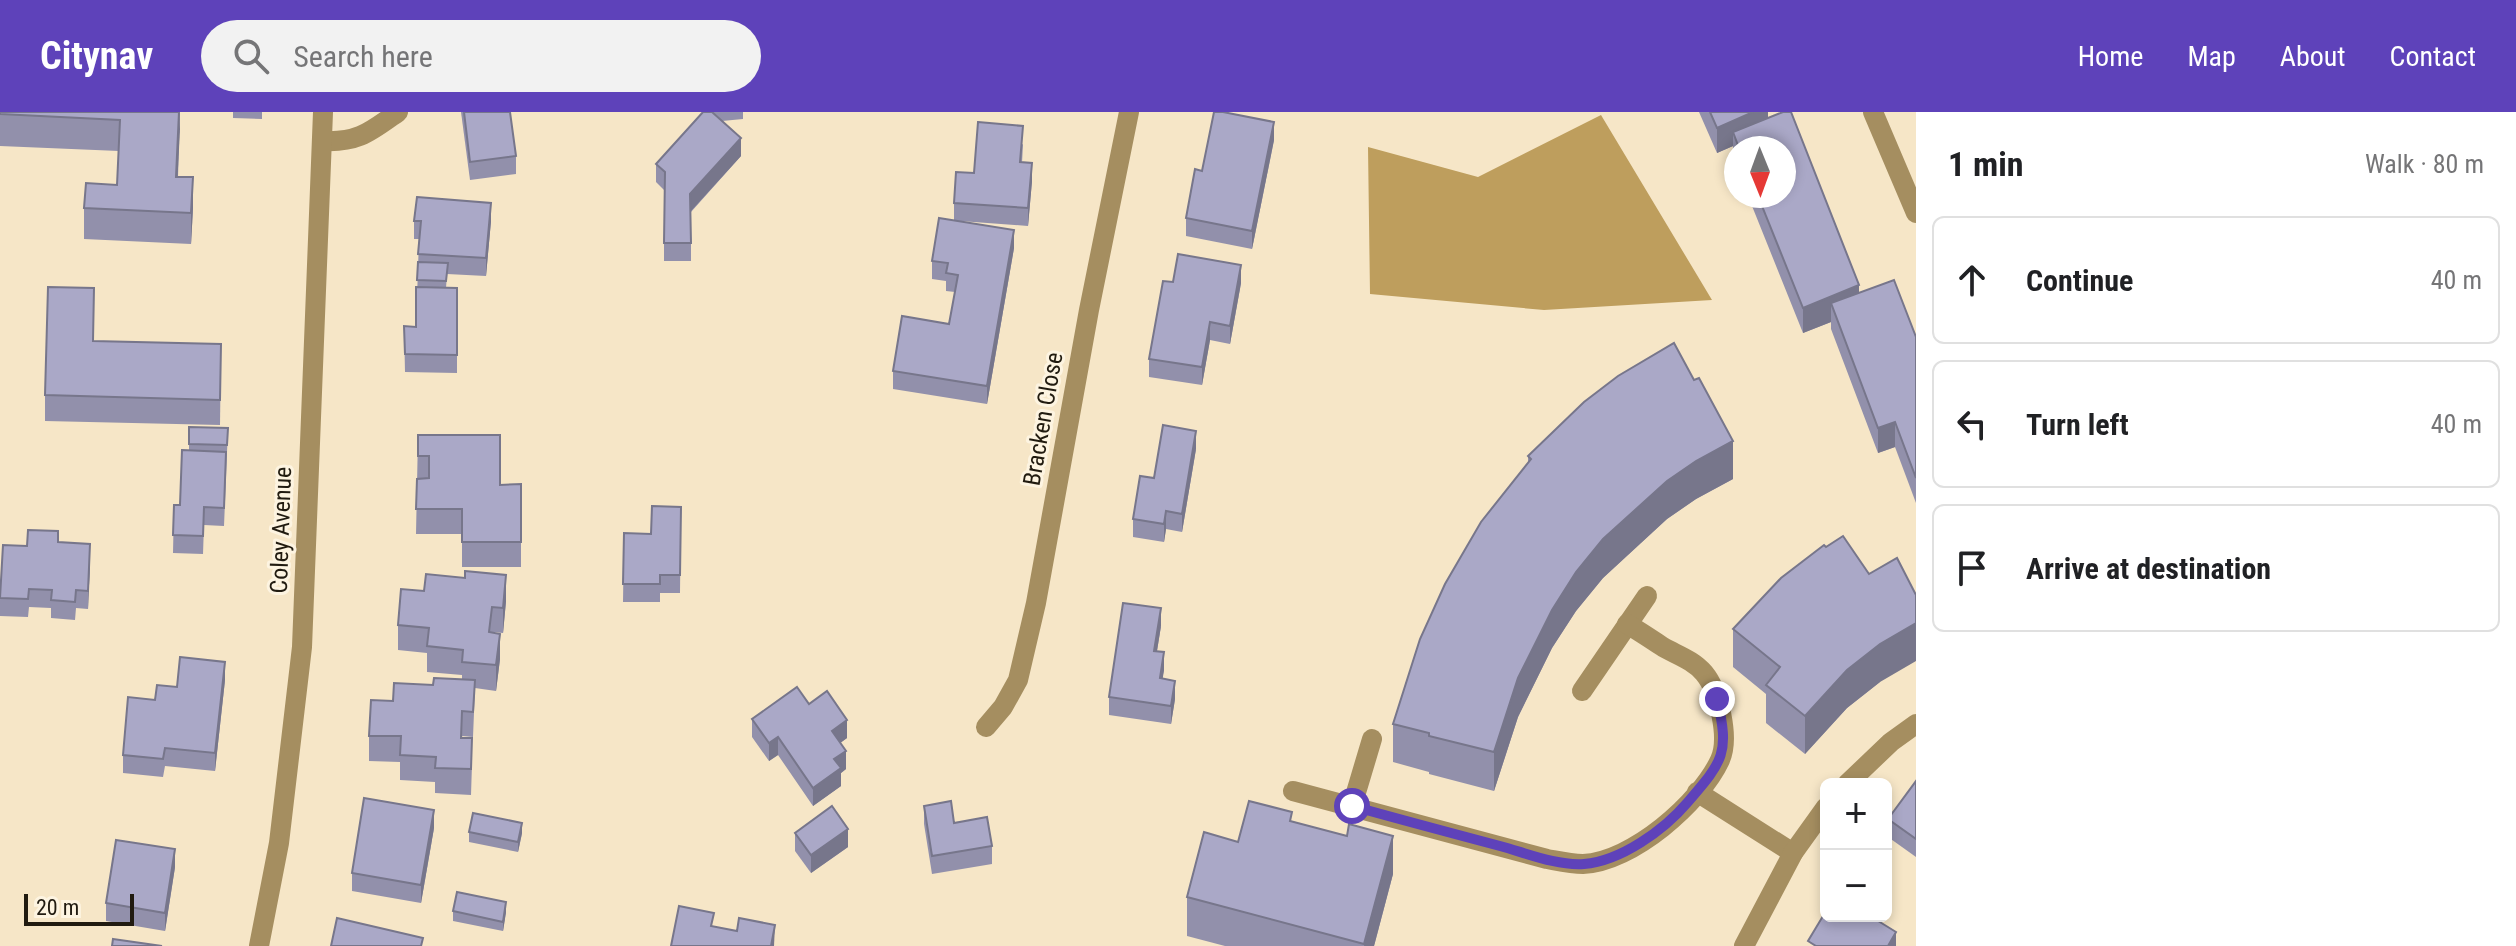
<!DOCTYPE html>
<meta charset="utf-8">
<style>
:root{--surface:#fff;--page:#f2f2f2;--text:#202124;--muted:#757577;--line:#e0e0e0;--accent:#5e42ba}
body{margin:0;font-family:"Roboto Condensed",sans-serif;background:var(--page);color:var(--text)}
.controls{position:absolute;right:24px;bottom:24px;display:grid;overflow:hidden;border-radius:12px;box-shadow:0 4px 12px #0003}
.controls button{width:72px;height:72px;display:grid;place-items:center;padding:0;border:0;border-bottom:2px solid var(--line);background:var(--surface);color:var(--text);font:40px sans-serif}
.compass{position:absolute;left:1724px;top:24px;width:72px;height:72px;border-radius:50%;background:var(--surface);box-shadow:0 4px 12px #0003;rotate:179deg}
.scale{position:absolute;left:24px;bottom:20px;width:110px;box-sizing:border-box;padding-left:8px;border:4px solid #211b10;border-top:0;font-size:22px;line-height:28px;white-space:nowrap;color:#211b10;-webkit-text-stroke:6px #fdf4e1;paint-order:stroke}
.stop{position:absolute;width:24px;height:24px;margin:-18px;border:6px solid #5e42ba;border-radius:50%;background:#fff}
.stop.end{background:#5e42ba;border-color:#fff;box-shadow:0 2px 8px #0008}
.list{margin:0;padding:0;list-style:none}
h2{display:flex;justify-content:space-between;align-items:center;height:104px;margin:0;padding:0 32px;font-size:34px}
h2 small{font-size:26px;font-weight:400;color:var(--muted)}
.list li{display:grid;grid-template-columns:52px 1fr auto;gap:24px;align-items:center;box-sizing:border-box;height:128px;margin:0 16px 16px;padding:0 16px;border:2px solid var(--line);border-radius:12px}
.list b{display:block;font-size:30px;white-space:nowrap}
.list em{font-size:26px;font-style:normal;color:var(--muted)}
.icon{flex:none;width:44px;height:44px;fill:none;stroke:currentColor;stroke-width:2;stroke-linecap:round;stroke-linejoin:round}
.map{position:relative;flex:none;width:1916px;height:834px;overflow:hidden}
header{display:flex;align-items:center;gap:48px;box-sizing:border-box;height:112px;padding:0 40px;background:var(--accent);color:#fff}
header strong{font-size:38px}
nav{display:flex;gap:44px;margin-inline-start:auto;font-size:28px}
.search{width:560px;height:72px;background:var(--page);display:flex;align-items:center;gap:20px;box-sizing:border-box;padding:0 28px;border-radius:44px;color:var(--muted);font-size:30px}
main{display:flex}
aside{flex:1;background:var(--surface)}
.map>svg:first-child{display:block}
</style>
<header>
<strong>Citynav</strong>
<div class="search"><svg class="icon" aria-label="search" viewBox="0 0 24 24"><circle cx="10" cy="10" r="6"/><path d="M15 15l6 6"/></svg>Search here</div>
<nav><a>Home</a><a>Map</a><a>About</a><a>Contact</a></nav>
</header>
<main>
<div class="map">
<svg width="1916" height="834" viewBox="0 0 1916 834">
<rect width="100%" height="100%" fill="#f6e6c7"/>
<path fill="#be9e5d" d="M1601 3 1712 188 1544 198 1370 182 1368 35 1478 65Z"/>
<g fill="none" stroke-linecap="round" stroke-linejoin="round">
<g stroke="#a58e60" stroke-width="20">
<path d="M1873 0 1916 101"/>
<path d="M322 29C358 31 370 20 398 0"/>
<path d="M1582 579 1647 484"/>
<path d="M986 615 1003 595 1018 568 1036 491 1089 198 1129 0"/>
<path d="M1847 672 1891 630 1916 612"/>
<path d="M1293 679 1547 747C1558 749 1571 752 1583 752 1632 750 1700 691 1720 648 1730 626 1719 579 1704 561 1693 548 1677 543 1663 535 1651 527 1639 519 1627 512"/>
<path d="M1697 680 1793 741"/>
<path d="M1352 694 1372 627"/>
<path d="M259 834 279 731 302 535 323 0"/>
<path d="M1744 834 1793 741 1826 695"/>
</g>
</g>
<g fill="#9290ab">
<path d="M0 0H180L178 65 193 96 191 132 84 127V96L117 73 119 39 0 34Z"/>
<path d="M233 0H262V7L233 6Z"/>
<path d="M461 0H510L516 44V62L470 68Z"/>
<path d="M713 0H743V7L722 9 741 44 691 100V149H664V78L656 70V52Z"/>
<path d="M1699 0H1768V6L1783 0H1791L1859 173V181L1894 168 1916 225V391L1895 335 1878 341 1831 217V210L1803 221 1748 84H1784V36H1736V54L1733 46V34L1717 41Z"/>
<path d="M1274 28 1252 137 1186 124V106L1202 59Z"/>
<path d="M1023 32 1022 51 1032 69 1028 114 960 109 1014 136 987 292 893 277V259L949 212 955 180 946 179V169L932 167V149L954 108V91L974 61Z"/>
<path d="M414 109H491L486 164 447 162 446 176H457V261L405 260 404 214 416 215 419 127H414Z"/>
<path d="M1173 170 1241 171 1230 232 1210 228 1202 273 1149 265V247Z"/>
<path d="M93 229 221 232 220 313 45 309V283Z"/>
<path d="M1694 268 1733 367 1696 387 1667 407 1603 466 1576 499 1552 536 1518 605 1494 679 1429 662V660L1393 650V612L1528 351V344Z"/>
<path d="M189 315 228 316 224 414 204 413 203 442 173 441 174 393H180L189 339Z"/>
<path d="M418 323 500 373 521 372V455H462V422H416Z"/>
<path d="M1196 337 1182 420 1166 417 1164 430 1133 425V407Z"/>
<path d="M681 395 680 481H660V490H623L624 421 651 422Z"/>
<path d="M58 430 90 450 88 497 76 496 75 508 51 506V496L29 495 28 505 0 504V486L27 434Z"/>
<path d="M465 466 506 489 503 521 492 520 500 547 496 579 475 576 473 625 462 624 472 652 471 683 435 681V670L400 668V650L369 649V624L393 589 433 573 462 567V563L427 560V541L398 538V513L424 479Z"/>
<path d="M1161 514 1157 539 1164 558 1162 567 1175 587 1171 612 1109 603V585Z"/>
<path d="M1733 517 1880 570 1847 596 1805 642 1766 611V582L1733 555Z"/>
<path d="M225 568 215 659 165 654 163 665 123 661V643L155 588Z"/>
<path d="M809 592 847 626 840 631 846 657 841 661V674L813 694 778 643 769 649 752 625V607Z"/>
<path d="M1916 669V745L1888 725V707Z"/>
<path d="M924 694 992 734V752L932 762 924 712Z"/>
<path d="M1292 710 1393 762 1374 834H1225L1187 824V785L1238 730Z"/>
<path d="M434 716 421 791 352 779V761Z"/>
<path d="M469 720 522 721 518 740 469 730Z"/>
<path d="M795 721 848 735 811 761 795 739Z"/>
<path d="M175 755 165 819 106 809V791Z"/>
<path d="M453 799 506 800 503 819 453 809Z"/>
</g>
<g fill="#77768b">
<path d="M179 0 180 17 176 96V65Z"/>
<path d="M1753 0H1768V19L1733 20V34L1717 41V16Z"/>
<path d="M1274 10V28L1252 137V119Z"/>
<path d="M741 26V44L690 100V82Z"/>
<path d="M1032 51V69L1028 114V96Z"/>
<path d="M193 65V96L191 132V101Z"/>
<path d="M491 91V109L486 164V146Z"/>
<path d="M1014 118V136L987 292V274Z"/>
<path d="M1241 153V171L1230 232V214Z"/>
<path d="M1859 173V198L1831 191V210L1803 221V196Z"/>
<path d="M1210 210V228L1202 273V255Z"/>
<path d="M1895 310V335L1878 341V316Z"/>
<path d="M1196 319V337L1182 420V402Z"/>
<path d="M1733 329V367L1696 387 1667 407 1603 466 1576 499 1552 536 1518 605 1494 679V640L1518 566 1552 498 1576 460 1603 427 1667 369 1696 349Z"/>
<path d="M1166 399V417L1164 430V412Z"/>
<path d="M90 432V450L88 497V479Z"/>
<path d="M506 463V489L503 521V496Z"/>
<path d="M1161 496V514L1154 557V539Z"/>
<path d="M1916 511V549L1880 570 1847 596 1805 642V604L1847 558 1880 532Z"/>
<path d="M500 522V547L496 579V553Z"/>
<path d="M1164 540V558L1160 584V566Z"/>
<path d="M225 550V568L215 659V641Z"/>
<path d="M1175 569V587L1171 612V594Z"/>
<path d="M847 608V626L832 637V619Z"/>
<path d="M778 625V643L769 649V631Z"/>
<path d="M846 639V657L841 661V674L813 694V676L834 647Z"/>
<path d="M434 698V716L421 791V773Z"/>
<path d="M522 711V721L518 740V730Z"/>
<path d="M848 717V735L811 761V743Z"/>
<path d="M1393 724V762L1374 834H1364Z"/>
<path d="M175 737V755L165 819V801Z"/>
<path d="M506 790V800L503 819V810Z"/>
<path d="M775 813 774 834H771Z"/>
<path d="M1896 820V834H1888Z"/>
</g>
<g fill="#aaa8c7" stroke="#77768b" stroke-width="2">
<path d="M0 0H179L176 65H193L191 101 84 96 86 71 117 73 120 8 0 2Z"/>
<path d="M464 0H510L516 44 470 50Z"/>
<path d="M703 0H712L741 26 690 82 691 131H664L665 60 656 52Z"/>
<path d="M1214 0H1223L1274 10 1252 119 1186 106 1195 57 1202 59Z"/>
<path d="M1710 0H1753L1717 16Z"/>
<path d="M1783 0H1791L1859 173 1803 196 1758 84H1784V36H1739L1733 20Z"/>
<path d="M978 10 1023 14 1020 50 1032 51 1028 96 954 91 956 60 974 61Z"/>
<path d="M417 85 491 91 486 146 418 142 421 109H414Z"/>
<path d="M939 106 1014 118 987 274 893 259 902 204 949 212 958 163 946 161 948 151 932 149Z"/>
<path d="M1178 142 1241 153 1230 214 1210 210 1202 255 1149 247 1163 169 1173 170Z"/>
<path d="M418 150 448 151 446 169 417 168Z"/>
<path d="M1894 168 1916 225V366L1895 310 1878 316 1831 191Z"/>
<path d="M48 175 94 176 93 229 221 232 220 288 45 283Z"/>
<path d="M416 175 457 176V243L405 242 404 214 416 215Z"/>
<path d="M1674 231 1694 268 1699 266 1733 329 1696 349 1667 369 1603 427 1576 460 1552 498 1518 566 1494 640 1429 624V621L1393 612 1420 527 1445 472 1481 410 1531 347 1528 344 1584 290 1618 264Z"/>
<path d="M1163 313 1196 319 1182 402 1166 399 1164 412 1133 407 1140 364 1154 366Z"/>
<path d="M189 315 228 316 227 333 189 332Z"/>
<path d="M418 323H500V373L521 372V430H462V397H416L417 367 429 366V344H418Z"/>
<path d="M182 338 226 340 224 396 204 395 203 424 173 423 174 393H180Z"/>
<path d="M652 394 681 395 680 463H660V472H623L624 421 651 422Z"/>
<path d="M28 418 58 419V430L90 432 88 479 76 478 75 490 51 488 52 478 29 477 28 487 0 486 3 433 27 434Z"/>
<path d="M1843 424 1869 462 1897 446 1916 483V511L1880 532 1847 558 1805 604 1766 573 1780 555 1733 517 1781 466 1824 433 1826 435Z"/>
<path d="M465 459 506 463 503 496 492 495 489 520 500 522 496 553 462 550 463 538 427 534 429 516 398 513 401 477 424 479 426 462 465 466Z"/>
<path d="M1123 491 1161 496 1154 539 1164 540 1160 566 1175 569 1171 594 1109 585Z"/>
<path d="M180 545 225 550 215 641 165 636 163 647 123 643 128 585 155 588 157 573 177 575Z"/>
<path d="M434 566 475 568 473 600 462 599 461 626H472L471 657 435 656 436 645 400 643 401 624H369L371 588 393 589 394 571 433 573Z"/>
<path d="M797 575 809 592 827 579 847 608 832 619 846 639 834 647 841 656 813 676 778 625 769 631 752 607Z"/>
<path d="M1916 669V727L1888 707Z"/>
<path d="M364 686 434 698 421 773 352 761Z"/>
<path d="M951 689 954 711 987 705 992 734 932 744 924 694Z"/>
<path d="M1249 689 1292 700 1290 709 1347 724 1349 712 1393 724 1364 832 1187 785 1204 720 1238 730Z"/>
<path d="M832 694 848 717 811 743 795 721Z"/>
<path d="M473 701 522 711 518 730 469 720Z"/>
<path d="M116 728 175 737 165 801 106 791Z"/>
<path d="M457 780 506 790 503 810 453 799Z"/>
<path d="M679 794 714 801 711 814 737 819 739 806 775 813 771 834H671Z"/>
<path d="M1826 799V804H1870L1896 820 1888 834H1816L1808 829Z"/>
<path d="M337 806 423 826 421 834H331Z"/>
<path d="M113 827 162 834H112Z"/>
</g>
<g fill="none" stroke-linecap="round" stroke-linejoin="round">
<path stroke="#5e42ba" stroke-width="10" d="M1352 694C1402 708 1451 721 1500 734 1526 741 1557 754 1584 752 1621 749 1664 718 1687 691 1723 649 1730 642 1717 587"/>
</g>
<g text-anchor="middle" dominant-baseline="central" stroke-width="6" stroke-linejoin="round" paint-order="stroke">
<g font-size="24" fill="#211b10" stroke="#fdf4e1">
<text transform="translate(1043 307) rotate(-80)">Bracken Close</text>
<text transform="translate(281 418) rotate(-88)">Coley Avenue</text>
</g>
</g>
</svg>
<div class="controls">
<button>+</button>
<button>−</button>
</div>
<svg class="compass" viewBox="-18 -18 36 36"><path d="M0-13l5 13h-10z" fill="#e53935"/><path d="M0 13l5-13h-10z" fill="#757577"/></svg>
<div class="scale">20 m</div>
<div class="stop" style="left:1352px;top:694px"></div>
<div class="stop end" style="left:1717px;top:587px"></div>
</div>
<aside>
<h2>1 min<small>Walk · 80 m</small></h2>
<ul class="list">
<li><svg class="icon" aria-label="ahead" viewBox="0 0 24 24"><path d="M12 20V5M6 11l6-6 6 6"/></svg><div><b>Continue</b></div><em>40 m</em></li>
<li><svg class="icon" aria-label="left" viewBox="0 0 24 24"><path d="M17 20v-9H6M10 6l-5 5 5 5"/></svg><div><b>Turn left</b></div><em>40 m</em></li>
<li><svg class="icon" aria-label="arrive" viewBox="0 0 24 24"><path d="M6 21V4h12l-3 4 3 4H6"/></svg><div><b>Arrive at destination</b></div></li>
</ul>
</aside>
</main>
